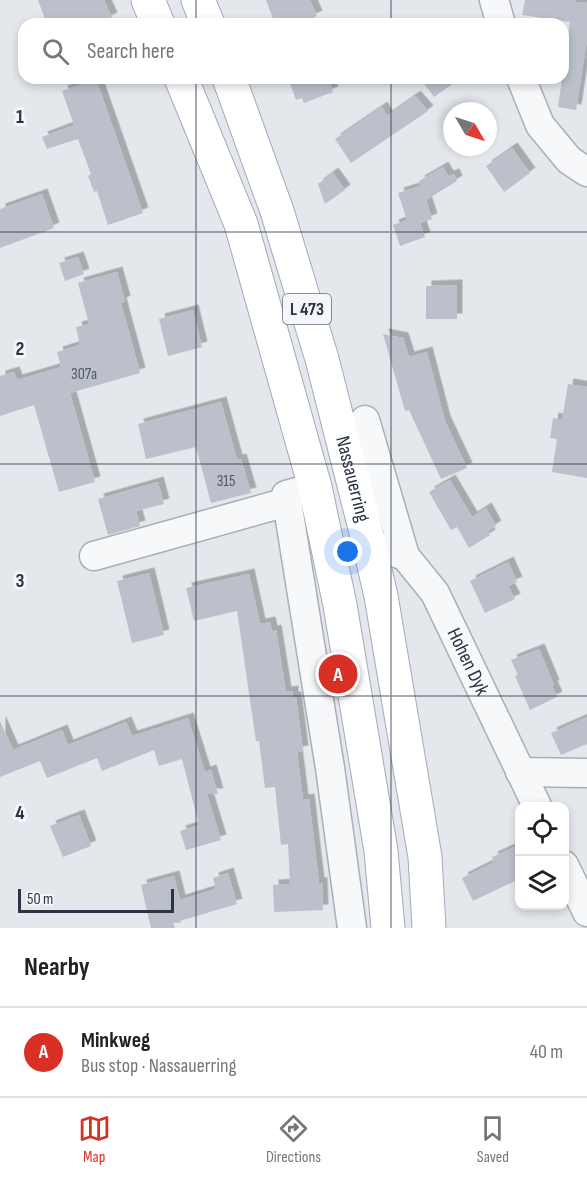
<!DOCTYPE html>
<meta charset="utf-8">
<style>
:root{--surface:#fff;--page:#f6f6f6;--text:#222;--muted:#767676;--line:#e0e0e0;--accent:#d93025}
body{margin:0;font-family:"Sofia Sans Condensed",sans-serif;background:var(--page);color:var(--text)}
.controls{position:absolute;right:18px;bottom:18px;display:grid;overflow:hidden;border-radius:12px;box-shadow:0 3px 9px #0003}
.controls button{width:54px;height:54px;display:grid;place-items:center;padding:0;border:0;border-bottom:2px solid var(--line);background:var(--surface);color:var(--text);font:30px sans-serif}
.compass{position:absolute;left:443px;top:102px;width:54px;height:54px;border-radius:50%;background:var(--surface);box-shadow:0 3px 9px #0003;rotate:129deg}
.scale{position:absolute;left:18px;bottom:15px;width:156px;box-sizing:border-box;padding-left:6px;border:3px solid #2b3445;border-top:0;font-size:16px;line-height:21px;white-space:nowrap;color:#2b3445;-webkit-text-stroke:4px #f4f6f9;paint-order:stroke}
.you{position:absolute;left:348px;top:552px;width:21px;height:21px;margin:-15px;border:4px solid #fff;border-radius:50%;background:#1a73e8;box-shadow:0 0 0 9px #1a73e833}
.badge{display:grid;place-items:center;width:39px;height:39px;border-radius:50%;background:var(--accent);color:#fff;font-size:20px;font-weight:700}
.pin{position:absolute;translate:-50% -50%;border:3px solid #fff;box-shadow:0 2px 6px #0006}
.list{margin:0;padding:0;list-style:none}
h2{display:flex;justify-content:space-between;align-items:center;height:78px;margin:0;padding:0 24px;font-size:26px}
h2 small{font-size:20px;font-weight:400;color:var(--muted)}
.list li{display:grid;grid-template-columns:39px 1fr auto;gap:18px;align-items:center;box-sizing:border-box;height:90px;padding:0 24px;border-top:2px solid var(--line)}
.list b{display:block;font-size:22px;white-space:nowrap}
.list p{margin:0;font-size:20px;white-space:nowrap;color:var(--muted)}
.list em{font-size:20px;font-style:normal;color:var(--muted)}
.icon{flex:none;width:33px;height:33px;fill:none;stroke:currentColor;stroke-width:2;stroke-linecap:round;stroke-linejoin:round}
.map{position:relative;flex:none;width:587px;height:928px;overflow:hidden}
.search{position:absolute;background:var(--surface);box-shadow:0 3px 9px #0003;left:18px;right:18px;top:18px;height:66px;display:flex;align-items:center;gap:15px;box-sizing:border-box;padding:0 21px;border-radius:18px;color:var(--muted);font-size:22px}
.sheet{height:168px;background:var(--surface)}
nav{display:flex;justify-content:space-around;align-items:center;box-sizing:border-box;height:84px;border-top:2px solid var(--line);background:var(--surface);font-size:16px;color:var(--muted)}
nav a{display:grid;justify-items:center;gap:3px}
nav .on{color:var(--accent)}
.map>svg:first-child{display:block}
</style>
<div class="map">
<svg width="587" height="928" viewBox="0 0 587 928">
<defs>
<filter id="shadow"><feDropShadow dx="5.5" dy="-5.5" stdDeviation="0" flood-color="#0004"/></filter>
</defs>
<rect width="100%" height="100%" fill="#e4e7ec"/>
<g fill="#bbc0ca" filter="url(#shadow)">
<path d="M38 0H104L112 18 99 24H47Z"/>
<path d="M266 0H310L317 16 299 24H275Z"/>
<path d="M525 0H576V2L587 3V39L576 110 558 107 570 22 522 15Z"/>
<path d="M288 78H328L333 92 304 103 302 98 296 100Z"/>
<path d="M420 78H461L434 97Z"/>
<path d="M96 79 143 213 108 225 97 191 94 192 88 176 91 174 78 139 47 149 42 137 74 125 62 91Z"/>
<path d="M415 96 428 111 351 163 335 139 382 107 387 116Z"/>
<path d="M512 148 530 173 504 192 486 166Z"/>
<path d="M443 167 448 176 454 174 457 181 426 200 432 219 420 223 425 237 400 246 393 225 407 220 398 193 421 186 419 181Z"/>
<path d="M333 173 345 190 325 204 318 184Z"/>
<path d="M42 194 54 228 0 248V209Z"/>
<path d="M78 257 84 274 65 281 59 263Z"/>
<path d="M117 272 125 301 121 303 140 373 70 393 95 482 59 492 34 405 0 416V376L14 372 17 380 61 367 57 352 80 345 76 327 89 324 78 283Z"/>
<path d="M457 285V319H426V286Z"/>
<path d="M193 310 202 347 168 356 159 319Z"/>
<path d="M383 334 403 338 409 357 427 352 445 421 467 468 441 479 409 410 405 411Z"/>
<path d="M568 384 587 387V478L552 472 557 439 550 438 553 418 562 420Z"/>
<path d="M221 402 237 460 241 459 251 493 211 503 196 447 146 459 138 424Z"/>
<path d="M450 480 472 517 486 508 496 526 488 531 490 535 469 548 457 527 451 530 429 492Z"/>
<path d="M158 482 164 504 136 511 140 526 108 535 98 499Z"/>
<path d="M508 562 517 582 508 586 515 599 485 613 470 581Z"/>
<path d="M149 573 164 635 132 643 117 581Z"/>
<path d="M249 574 260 624 270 622 272 631 276 630 286 692 293 691V697H296L303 751 297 752 303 800 309 799 319 883H322L323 910 274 912 273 885 290 884 288 844 281 845 275 787 265 788 259 741H256L237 611 194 621 186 588Z"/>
<path d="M539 649 554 685 552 686 557 697 530 710 515 676 518 675 511 660Z"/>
<path d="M587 717V744L561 755 551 733Z"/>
<path d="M188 718 205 772 211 770 218 794H207L221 840 186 850 180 831 199 825 182 759 159 766 154 750 102 771 97 758 47 778 40 761 0 777V721L13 750 62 730 68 745 126 722 132 736Z"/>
<path d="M79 815 91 846 63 857 50 826Z"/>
<path d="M519 845V879L473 901 462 878 494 862 492 857Z"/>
<path d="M228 873 237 904 173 923 175 928H151L141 885 174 876 180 900 216 889 213 878Z"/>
</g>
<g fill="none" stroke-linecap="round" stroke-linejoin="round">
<defs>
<g id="minor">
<path d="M494 0 501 24"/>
<path d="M521 78 540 125 569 160 587 172"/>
<path d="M365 420 405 556"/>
<path d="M315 487 286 495 330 768 352 928"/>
<path id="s1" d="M369 544 405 556 435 593 537 806"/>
<path d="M94 556 287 502"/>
<path d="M520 772 587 773"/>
<path d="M564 865 587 912"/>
</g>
<g id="major">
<path d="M148 0 158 24"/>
<path d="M198 0 208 24"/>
<path d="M181 78 241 224 315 487 340 605 381 851 388 928"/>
<path id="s2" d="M229 78 277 211 322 359 369 544 381 596 425 857 429 928"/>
</g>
</defs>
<use href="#minor" stroke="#a9aeb7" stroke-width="31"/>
<use href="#major" stroke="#a3abb8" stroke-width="35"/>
<use href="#minor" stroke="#f7f8fa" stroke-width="28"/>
<use href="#major" stroke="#fff" stroke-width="33"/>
</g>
<path fill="none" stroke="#2b3445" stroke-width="1.5" stroke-opacity="0.55" d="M196 0V24M391 0V24M196 78V928M391 78V928M0 232H587M0 464H587M0 696H587"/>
<g text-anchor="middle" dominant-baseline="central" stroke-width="6" stroke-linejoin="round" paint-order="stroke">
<g font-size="16" fill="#4f5766">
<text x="84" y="374">307a</text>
<text x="226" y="481">315</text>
</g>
<rect fill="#f4f6f9" stroke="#676e7b" stroke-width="1.5" x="283" y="294" width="48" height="30" rx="4.5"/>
<g font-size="18" font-weight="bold" fill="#2b3445">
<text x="307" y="309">L 473</text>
</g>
<g font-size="20" fill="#2b3445" stroke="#f4f6f9">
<text stroke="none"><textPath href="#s2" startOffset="420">Nassauerring</textPath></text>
<text stroke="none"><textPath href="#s1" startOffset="162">Hohen Dyk</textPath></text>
</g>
</g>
<g font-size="20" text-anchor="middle" font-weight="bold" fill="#2b3445" stroke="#f4f6f9" stroke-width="6" stroke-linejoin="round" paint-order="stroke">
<text x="20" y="123">1</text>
<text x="20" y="355">2</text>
<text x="20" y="587">3</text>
<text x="20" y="819">4</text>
</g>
</svg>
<div class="controls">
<button><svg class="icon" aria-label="locate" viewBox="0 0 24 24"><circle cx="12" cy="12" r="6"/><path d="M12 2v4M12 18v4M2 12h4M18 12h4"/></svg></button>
<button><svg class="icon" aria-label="layers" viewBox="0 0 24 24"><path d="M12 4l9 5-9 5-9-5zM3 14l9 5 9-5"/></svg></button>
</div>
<svg class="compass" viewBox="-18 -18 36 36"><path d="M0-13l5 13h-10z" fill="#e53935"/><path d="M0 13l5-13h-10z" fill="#767676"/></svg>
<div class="scale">50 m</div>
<div class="you"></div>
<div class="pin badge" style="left:338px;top:674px">A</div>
<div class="search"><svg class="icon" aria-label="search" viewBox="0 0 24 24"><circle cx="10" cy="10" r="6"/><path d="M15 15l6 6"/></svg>Search here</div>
</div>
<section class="sheet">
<h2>Nearby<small></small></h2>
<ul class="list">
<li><span class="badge">A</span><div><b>Minkweg</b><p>Bus stop · Nassauerring</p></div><em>40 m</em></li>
</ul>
</section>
<nav>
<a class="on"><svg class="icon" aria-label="map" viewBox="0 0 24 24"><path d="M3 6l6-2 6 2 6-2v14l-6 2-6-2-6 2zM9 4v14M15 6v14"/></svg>Map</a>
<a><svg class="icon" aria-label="directions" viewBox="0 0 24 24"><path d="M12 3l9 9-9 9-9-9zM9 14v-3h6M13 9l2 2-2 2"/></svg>Directions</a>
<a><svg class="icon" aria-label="saved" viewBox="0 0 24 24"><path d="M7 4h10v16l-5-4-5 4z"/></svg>Saved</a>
</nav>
